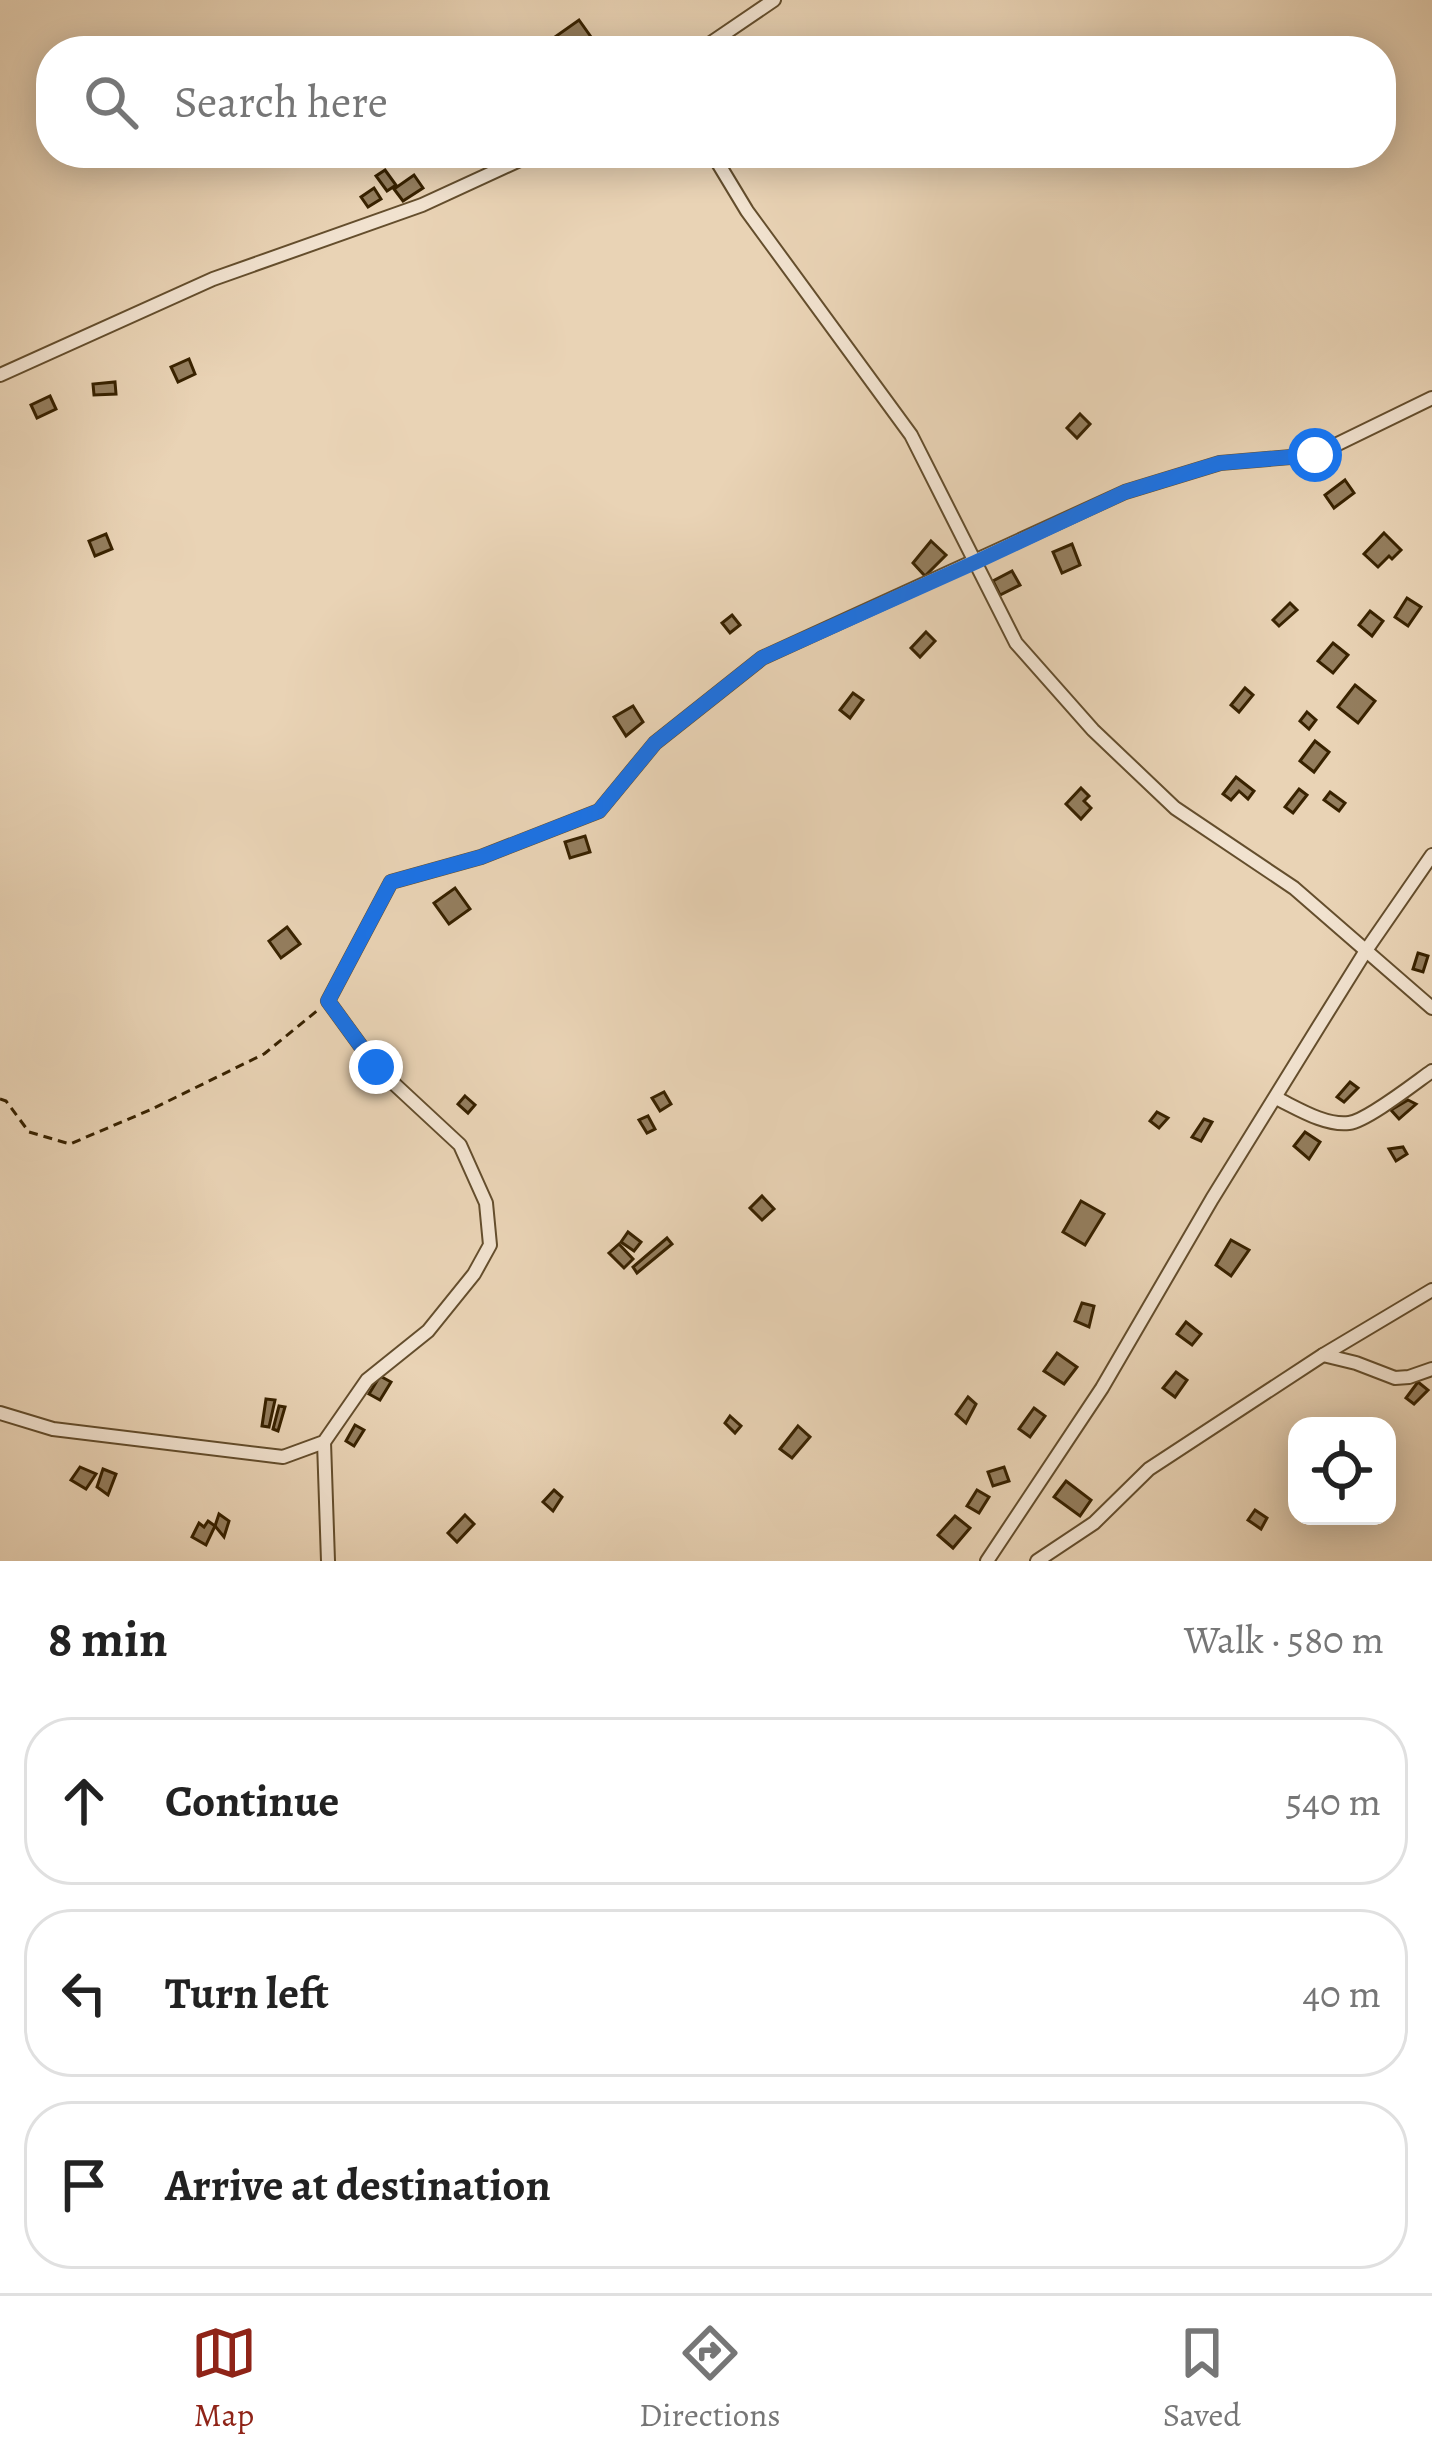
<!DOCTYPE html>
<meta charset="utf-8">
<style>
:root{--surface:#fff;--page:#f6f6f6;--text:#222;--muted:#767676;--line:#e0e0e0;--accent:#8f2418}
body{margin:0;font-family:Alegreya,serif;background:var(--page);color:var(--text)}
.controls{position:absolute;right:36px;bottom:36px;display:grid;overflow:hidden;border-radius:24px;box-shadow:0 6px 30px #0003}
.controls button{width:108px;height:108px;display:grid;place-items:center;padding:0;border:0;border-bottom:3px solid var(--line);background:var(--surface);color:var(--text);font:60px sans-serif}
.stop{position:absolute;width:36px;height:36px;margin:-27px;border:9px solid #1a73e8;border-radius:50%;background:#fff}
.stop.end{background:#1a73e8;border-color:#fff;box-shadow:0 3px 12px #0008}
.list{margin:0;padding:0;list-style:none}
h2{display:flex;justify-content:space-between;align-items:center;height:156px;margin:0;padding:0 48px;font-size:51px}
h2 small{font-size:39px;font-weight:400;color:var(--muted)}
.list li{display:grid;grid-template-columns:78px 1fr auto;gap:36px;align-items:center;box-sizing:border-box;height:168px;margin:0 24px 24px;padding:0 24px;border:3px solid var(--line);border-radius:48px}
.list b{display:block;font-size:45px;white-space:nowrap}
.list em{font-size:39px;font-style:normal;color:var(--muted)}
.icon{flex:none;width:66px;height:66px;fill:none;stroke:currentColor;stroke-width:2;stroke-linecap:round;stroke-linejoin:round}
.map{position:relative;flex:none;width:1432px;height:1561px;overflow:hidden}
.search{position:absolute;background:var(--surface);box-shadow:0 6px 30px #0003;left:36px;right:36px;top:36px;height:132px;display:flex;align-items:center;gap:30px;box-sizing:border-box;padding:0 42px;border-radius:48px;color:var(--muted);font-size:45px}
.sheet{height:732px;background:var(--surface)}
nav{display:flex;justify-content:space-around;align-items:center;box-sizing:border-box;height:168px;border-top:3px solid var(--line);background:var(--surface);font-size:33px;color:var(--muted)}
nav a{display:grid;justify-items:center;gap:6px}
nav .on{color:var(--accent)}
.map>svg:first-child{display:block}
</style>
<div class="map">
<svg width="1432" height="1561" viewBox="0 0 1432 1561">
<rect width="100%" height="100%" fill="#e9d3b5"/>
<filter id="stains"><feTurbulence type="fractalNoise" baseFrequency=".00167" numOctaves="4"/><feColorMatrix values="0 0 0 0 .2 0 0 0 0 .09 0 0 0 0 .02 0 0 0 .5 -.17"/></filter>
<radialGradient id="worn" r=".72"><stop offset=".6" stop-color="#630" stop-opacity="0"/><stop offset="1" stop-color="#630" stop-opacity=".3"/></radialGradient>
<g fill="#947e5e" stroke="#382200" stroke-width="3">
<path d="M579 20 601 51H561L552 39Z"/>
<path d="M385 170 396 185 387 191 376 176Z"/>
<path d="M414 175 423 188 403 201 394 189Z"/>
<path d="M374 188 381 199 368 207 361 197Z"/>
<path d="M189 359 195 374 178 382 171 367Z"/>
<path d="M115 382 116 394 94 395 93 384Z"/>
<path d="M50 396 56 409 37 418 31 405Z"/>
<path d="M1080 414 1090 424 1077 438 1067 428Z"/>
<path d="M1345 480 1354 493 1334 508 1325 495Z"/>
<path d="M1384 533 1401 550 1392 559 1389 556 1378 567 1364 554Z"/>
<path d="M106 534 112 549 95 556 89 541Z"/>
<path d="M931 541 946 555 925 576 913 563Z"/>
<path d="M1072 544 1080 565 1062 573 1053 552Z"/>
<path d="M1012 571 1020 585 1000 595 993 581Z"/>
<path d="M1407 598 1421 607 1408 626 1395 617Z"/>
<path d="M1290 603 1297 610 1279 626 1273 620Z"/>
<path d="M1370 611 1383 621 1372 636 1359 625Z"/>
<path d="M732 615 740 625 730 633 722 623Z"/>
<path d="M926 632 935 641 920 657 911 648Z"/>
<path d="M1333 643 1348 655 1333 673 1318 661Z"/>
<path d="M1355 685 1375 701 1358 723 1338 707Z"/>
<path d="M1245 688 1253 695 1239 712 1231 705Z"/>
<path d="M853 693 863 700 850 718 840 710Z"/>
<path d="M633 706 643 722 626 736 614 717Z"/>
<path d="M1307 712 1316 720 1309 729 1300 721Z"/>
<path d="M1315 741 1329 752 1314 772 1300 761Z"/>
<path d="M1236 777 1254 791 1248 799 1239 791 1231 800 1223 794Z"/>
<path d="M1081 788 1089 796 1084 801 1091 808 1081 819 1066 804Z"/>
<path d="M1299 789 1307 795 1293 813 1285 807Z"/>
<path d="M1330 792 1345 803 1339 811 1324 800Z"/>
<path d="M585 836 590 852 570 858 565 842Z"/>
<path d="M455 888 470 909 449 924 434 903Z"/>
<path d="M287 927 300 944 281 958 269 941Z"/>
<path d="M1418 953 1428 956 1423 972 1413 969Z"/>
<path d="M1350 1082 1358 1088 1344 1102 1337 1097Z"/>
<path d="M664 1092 671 1104 660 1111 652 1098Z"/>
<path d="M465 1096 475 1105 468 1113 458 1104Z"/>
<path d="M1408 1100 1416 1104 1399 1119 1391 1110Z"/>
<path d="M1157 1112 1168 1118 1159 1128 1150 1121Z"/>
<path d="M648 1116 655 1129 647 1133 639 1120Z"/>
<path d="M1204 1119 1212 1122 1201 1141 1192 1137Z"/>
<path d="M1305 1132 1320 1142 1309 1159 1294 1146Z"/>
<path d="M1403 1147 1407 1154 1396 1161 1389 1149Z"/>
<path d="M762 1196 774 1209 762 1220 750 1208Z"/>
<path d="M1081 1201 1104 1214 1085 1245 1063 1232Z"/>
<path d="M628 1232 641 1242 634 1251 621 1242Z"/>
<path d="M667 1238 672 1244 637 1273 633 1267Z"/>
<path d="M1231 1240 1249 1250 1231 1276 1216 1265Z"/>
<path d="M619 1244 633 1259 624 1268 609 1253Z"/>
<path d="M1082 1303 1094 1306 1089 1327 1075 1321Z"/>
<path d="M1186 1322 1201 1334 1192 1345 1177 1334Z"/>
<path d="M1057 1353 1077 1367 1064 1384 1044 1371Z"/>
<path d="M1176 1372 1187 1380 1175 1397 1163 1388Z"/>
<path d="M380 1376 391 1382 380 1400 369 1394Z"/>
<path d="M1418 1382 1428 1390 1414 1404 1406 1398Z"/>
<path d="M968 1397 976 1404 966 1423 956 1414Z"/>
<path d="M266 1399 275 1400 269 1427 262 1426Z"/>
<path d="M279 1406 285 1407 278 1431 273 1429Z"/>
<path d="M1034 1408 1045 1416 1030 1437 1019 1429Z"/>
<path d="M730 1416 741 1426 735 1433 725 1423Z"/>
<path d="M355 1425 364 1430 354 1446 346 1441Z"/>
<path d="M798 1426 810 1437 792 1458 780 1449Z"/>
<path d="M80 1467 96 1474 86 1489 71 1480Z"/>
<path d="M1004 1467 1009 1481 993 1486 988 1472Z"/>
<path d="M103 1469 116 1474 108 1495 97 1487Z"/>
<path d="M1066 1481 1091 1500 1080 1516 1054 1497Z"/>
<path d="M554 1490 562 1497 553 1511 543 1502Z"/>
<path d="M977 1490 989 1497 979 1513 967 1506Z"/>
<path d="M1255 1510 1267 1518 1261 1529 1248 1520Z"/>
<path d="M219 1514 229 1521 224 1537 215 1526Z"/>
<path d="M465 1515 474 1524 457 1542 448 1533Z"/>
<path d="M955 1516 970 1528 953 1548 938 1535Z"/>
<path d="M208 1521 215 1526 206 1545 192 1537 199 1523 204 1527Z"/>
</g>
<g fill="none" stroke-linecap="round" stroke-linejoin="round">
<defs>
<g id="minor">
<path d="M699 51 774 0"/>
<path d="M712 153 747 211 911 435 1016 643 1093 730 1175 808 1294 888 1432 1008"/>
<path d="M0 375 213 279 422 205 535 153"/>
<path d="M1276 1098C1297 1108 1325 1126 1349 1123 1367 1121 1415 1083 1432 1071"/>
<path d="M1323 1355 1356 1363 1395 1378 1409 1377 1432 1369"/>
<path d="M0 1413 53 1429 283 1457 324 1442 367 1380 428 1331 474 1274 490 1245 486 1203 460 1145 376 1067 328 1001 391 882 481 857 599 811 655 743 762 658 1125 492 1220 463 1315 455 1432 398"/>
<path d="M324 1442 328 1561"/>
<path d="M987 1561 1102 1388 1212 1199 1319 1026 1367 949 1432 855"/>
<path d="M1037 1561 1094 1523 1149 1469 1323 1355 1432 1290"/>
</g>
</defs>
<use href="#minor" stroke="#644e2d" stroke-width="16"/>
<path stroke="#382200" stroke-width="3" stroke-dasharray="9 6" stroke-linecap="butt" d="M0 1099 6 1101 29 1132 70 1144 150 1110 264 1054 318 1010"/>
<use href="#minor" stroke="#f1e2cf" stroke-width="12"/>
</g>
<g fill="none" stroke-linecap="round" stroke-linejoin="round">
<path stroke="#1a73e8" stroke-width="15" d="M376 1067 328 1001 391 882 481 857 599 811 655 743 762 658 976 562 1125 492 1220 463 1315 455"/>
</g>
<rect width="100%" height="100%" filter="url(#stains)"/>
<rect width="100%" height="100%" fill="url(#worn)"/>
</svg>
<div class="controls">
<button><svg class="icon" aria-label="locate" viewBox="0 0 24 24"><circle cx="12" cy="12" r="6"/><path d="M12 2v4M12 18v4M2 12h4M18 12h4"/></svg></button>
</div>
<div class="stop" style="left:1315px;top:455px"></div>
<div class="stop end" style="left:376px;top:1067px"></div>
<div class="search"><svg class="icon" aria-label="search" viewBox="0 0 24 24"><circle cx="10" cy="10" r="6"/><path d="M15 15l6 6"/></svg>Search here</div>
</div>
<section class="sheet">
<h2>8 min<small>Walk · 580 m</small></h2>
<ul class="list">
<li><svg class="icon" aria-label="ahead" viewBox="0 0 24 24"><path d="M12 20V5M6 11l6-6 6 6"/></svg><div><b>Continue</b></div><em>540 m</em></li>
<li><svg class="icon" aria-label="left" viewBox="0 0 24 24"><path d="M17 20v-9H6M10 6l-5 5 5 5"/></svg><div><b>Turn left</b></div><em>40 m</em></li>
<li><svg class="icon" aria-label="arrive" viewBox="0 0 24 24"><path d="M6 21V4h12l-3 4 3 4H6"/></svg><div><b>Arrive at destination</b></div></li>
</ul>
</section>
<nav>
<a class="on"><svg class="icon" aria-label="map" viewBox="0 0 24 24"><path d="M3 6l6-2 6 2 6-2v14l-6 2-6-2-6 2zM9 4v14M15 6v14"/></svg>Map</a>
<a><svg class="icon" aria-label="directions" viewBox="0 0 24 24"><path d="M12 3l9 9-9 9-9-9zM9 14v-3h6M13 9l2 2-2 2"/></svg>Directions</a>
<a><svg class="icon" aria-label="saved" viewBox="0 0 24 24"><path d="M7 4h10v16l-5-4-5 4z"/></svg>Saved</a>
</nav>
